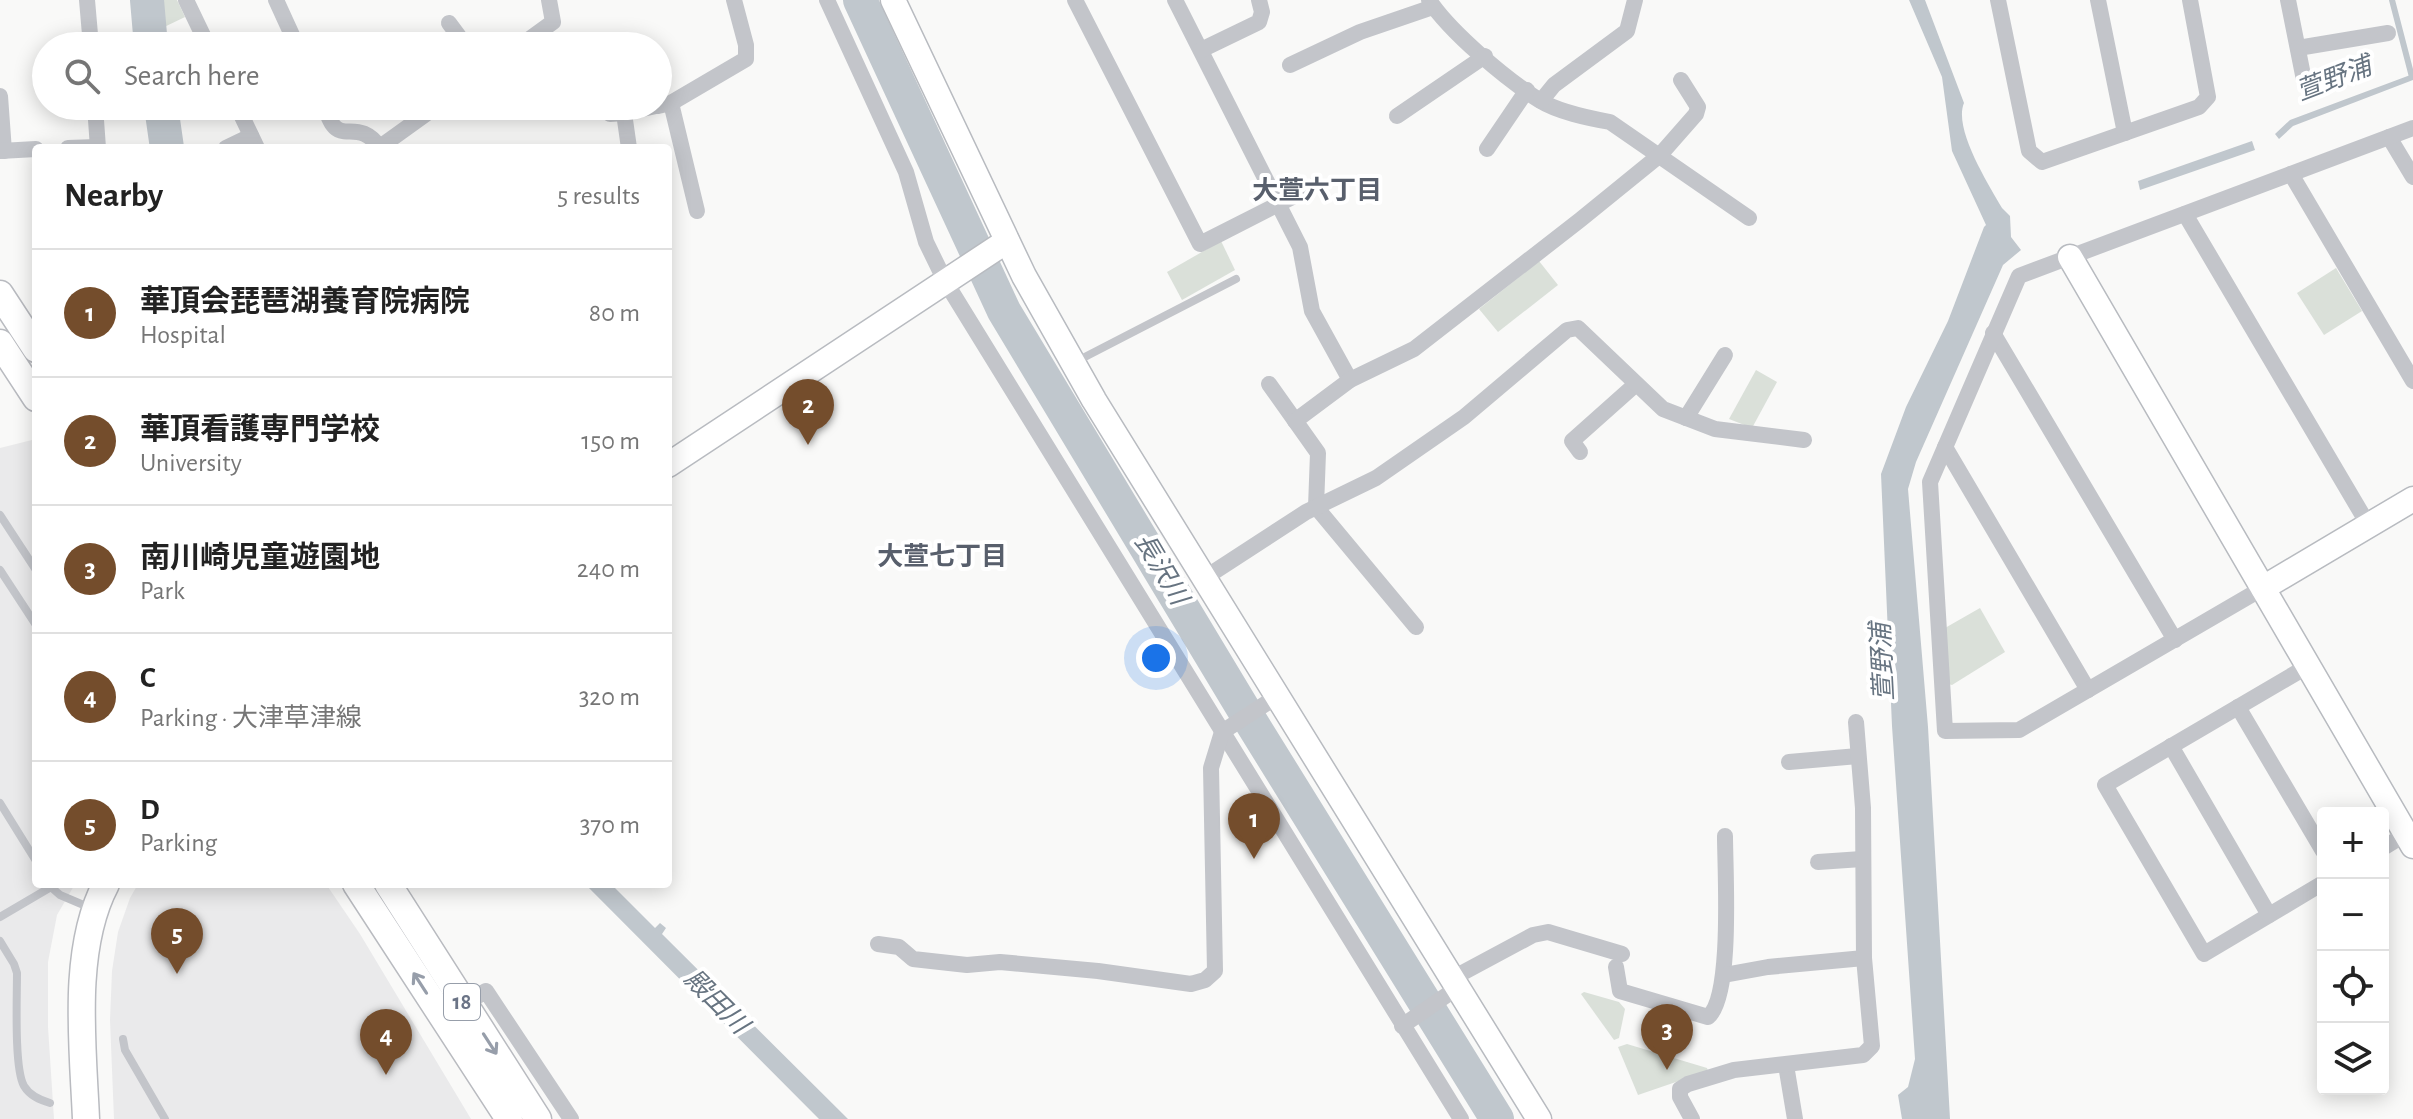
<!DOCTYPE html>
<meta charset="utf-8">
<style>
:root{--surface:#fff;--page:#f2f2f2;--text:#222;--muted:#767676;--line:#e0e0e0;--accent:#744d2c}
body{margin:0;font-family:"Alegreya Sans","Noto Sans JP",sans-serif;background:var(--page);color:var(--text)}
.controls{position:absolute;right:24px;bottom:24px;display:grid;overflow:hidden;border-radius:8px;box-shadow:0 4px 20px #0003}
.controls button{width:72px;height:72px;display:grid;place-items:center;padding:0;border:0;border-bottom:2px solid var(--line);background:var(--surface);color:var(--text);font:40px sans-serif}
.you{position:absolute;left:1156px;top:658px;width:28px;height:28px;margin:-20px;border:6px solid #fff;border-radius:50%;background:#1a73e8;box-shadow:0 0 0 12px #1a73e833}
.badge{display:grid;place-items:center;width:52px;height:52px;border-radius:50%;background:var(--accent);color:#fff;font-size:26px;font-weight:700}
.pin{position:absolute;translate:-50% -66px;filter:drop-shadow(0 2px 4px #0008)}
.pin::after{content:'';position:absolute;top:42px;width:28px;height:24px;background:inherit;clip-path:polygon(0 0,100% 0,50% 100%)}
.list{margin:0;padding:0;list-style:none}
h2{display:flex;justify-content:space-between;align-items:center;height:104px;margin:0;padding:0 32px;font-size:34px}
h2 small{font-size:26px;font-weight:400;color:var(--muted)}
.list li{display:grid;grid-template-columns:52px 1fr auto;gap:24px;align-items:center;box-sizing:border-box;height:128px;padding:0 32px;border-top:2px solid var(--line)}
.list b{display:block;font-size:30px;white-space:nowrap}
.list p{margin:0;font-size:26px;white-space:nowrap;color:var(--muted)}
.list em{font-size:26px;font-style:normal;color:var(--muted)}
.icon{flex:none;width:44px;height:44px;fill:none;stroke:currentColor;stroke-width:2;stroke-linecap:round;stroke-linejoin:round}
.map{position:relative;flex:none;width:2413px;height:1119px;overflow:hidden}
.search{position:absolute;background:var(--surface);box-shadow:0 4px 20px #0003;left:32px;top:32px;width:640px;height:88px;display:flex;align-items:center;gap:20px;box-sizing:border-box;padding:0 28px;border-radius:44px;color:var(--muted);font-size:30px}
.panel{position:absolute;background:var(--surface);box-shadow:0 4px 20px #0003;left:32px;top:144px;width:640px;height:744px;border-radius:8px}
.map>svg:first-child{display:block}
</style>
<div class="map">
<svg width="2413" height="1119" viewBox="0 0 2413 1119">
<rect width="100%" height="100%" fill="#f9f9f8"/>
<g fill="#eaeaeb">
<path d="M36 439V884H75L57 915 48 962V1027L54 1119H0V448Z"/>
<path d="M138 884H326L360 934 471 1119H114L110 1020 112 971 118 932 130 898Z"/>
</g>
<g fill="#dae0d9">
<path d="M154 0H177L185 17 158 30Z"/>
<path d="M1221 241 1235 270 1182 300 1167 272Z"/>
<path d="M1539 261 1558 285 1498 332 1479 309Z"/>
<path d="M2336 268 2362 311 2324 335 2297 293Z"/>
<path d="M1756 370 1777 382 1752 428 1729 419Z"/>
<path d="M1980 608 2005 652 1952 685 1948 684 1945 628Z"/>
<path d="M1584 992 1619 1002 1625 1009 1619 1038 1614 1040 1581 994Z"/>
<path d="M1627 1044 1707 1068 1708 1071 1638 1095 1618 1047Z"/>
</g>
<g fill="#c0c7cd">
<path d="M1909 0H1925L1964 103C1953 129 1989 185 2002 208L2010 216 2011 237 2021 250 2003 265 1916 462 1908 489 1928 727 1950 1119H1902L1898 1095 1908 1087 1915 1059 1892 726 1881 474 1906 407 1948 321 1984 227 1986 225 1952 151 1942 77Z"/>
<path d="M2413 74V80L2293 126 2279 139 2275 134 2290 120Z"/>
<path d="M2252 141 2255 150 2140 190 2138 181Z"/>
<path d="M585 884H611L655 928 660 923 666 928 662 934 848 1119H819Z"/>
</g>
<g fill="none" stroke-linecap="round" stroke-linejoin="round">
<path stroke="#c0c7cd" stroke-width="6" d="M2392 0 2412 77"/>
<g stroke="#c0c7cd" stroke-width="34">
<path d="M147 0 151 46"/>
<path d="M860 0 1004 311 1253 725 1497 1119"/>
<path d="M161 106 167 148"/>
</g>
<defs>
<g id="secondary">
<path d="M893 0 1024 276 1094 400 1539 1119"/>
<path d="M2070 257 2413 846"/>
<path d="M668 465 1007 241"/>
<path d="M2263 588 2413 499"/>
</g>
<g id="primary">
<path d="M0 294 36 349"/>
<path d="M0 343 36 398"/>
<path d="M356 884 509 1119"/>
<path d="M388 884 538 1119"/>
<path d="M86 1119C83 1047 71 950 106 884"/>
</g>
</defs>
<use href="#secondary" stroke="#b8bbc0" stroke-width="27"/>
<use href="#primary" stroke="#b9bbc0" stroke-width="29"/>
<g stroke="#c3c5ca" stroke-width="8">
<path d="M1077 361 1236 279"/>
<path d="M0 515 36 570"/>
<path d="M0 570 36 625"/>
<path d="M0 803 36 861"/>
<path d="M0 917 51 887 60 895 93 909"/>
<path d="M0 941 14 964 17 973C17 997 14 1069 24 1086 30 1096 40 1100 50 1103"/>
<path d="M123 1039 125 1050 165 1119"/>
</g>
<g stroke="#c3c5ca" stroke-width="16">
<path d="M87 0 91 46"/>
<path d="M186 0 208 46"/>
<path d="M276 0 297 46"/>
<path d="M827 0 906 172 926 242 945 281 1461 1119"/>
<path d="M1075 0 1200 244 1316 185"/>
<path d="M1175 0 1300 247 1312 311 1350 380"/>
<path d="M1429 0C1450 32 1506 79 1539 100 1558 112 1588 118 1610 122L1749 218"/>
<path d="M1998 0 2029 151 2042 162 2199 107 2208 97 2190 0"/>
<path d="M2098 0 2125 133"/>
<path d="M2288 0 2304 80"/>
<path d="M449 23 466 46"/>
<path d="M520 46 553 22 549 0"/>
<path d="M2298 48 2388 33"/>
<path d="M1201 50 1259 22 1262 12 1259 0"/>
<path d="M1290 65 1360 32 1433 7"/>
<path d="M0 96 4 151"/>
<path d="M1541 101 1554 85 1627 31 1635 0"/>
<path d="M671 103 697 211"/>
<path d="M95 106 98 148"/>
<path d="M237 106 257 148"/>
<path d="M324 106C327 112 329 120 333 125 344 140 361 120 380 148"/>
<path d="M600 106 610 114 624 113"/>
<path d="M658 106 671 103 746 59V45L734 0"/>
<path d="M1397 116 1485 56"/>
<path d="M2389 137 2413 177"/>
<path d="M380 147 437 106"/>
<path d="M68 148 97 147"/>
<path d="M226 148 251 136"/>
<path d="M629 148 624 113 656 106"/>
<path d="M1487 149 1527 90"/>
<path d="M0 151 36 149"/>
<path d="M2291 174 2413 381"/>
<path d="M2185 214 2369 526"/>
<path d="M1993 333 2175 640"/>
<path d="M1269 384 1318 453 1316 507 1416 627"/>
<path d="M1686 418 1725 355"/>
<path d="M1295 421 1350 380 1414 349 1580 220 1660 155 1696 114 1698 107 1681 80"/>
<path d="M1945 447 2088 690"/>
<path d="M1580 452 1572 441 1636 384"/>
<path d="M1203 579 1306 512 1376 478 1464 417 1567 330 1578 328 1663 409 1715 429 1804 440"/>
<path d="M2263 588 2019 730 1945 731 1930 482 2019 276 2413 128"/>
<path d="M2308 666 2105 785 2204 954 2323 883"/>
<path d="M2238 707 2323 851"/>
<path d="M2171 746 2269 915"/>
<path d="M1789 762 1858 756"/>
<path d="M2383 848 2406 834"/>
<path d="M1818 862 1862 859"/>
<path d="M878 944 899 947 913 959 967 965 1000 962 1098 971 1191 984 1205 980 1215 971 1211 768 1222 732 1276 697"/>
<path d="M1616 967 1620 991 1708 1017C1733 997 1725 871 1725 836"/>
<path d="M1724 975 1768 967 1864 958"/>
<path d="M1451 979 1533 935 1548 932 1622 954"/>
<path d="M457 1008 486 991 571 1119"/>
<path d="M1402 1026 1457 988"/>
<path d="M1786 1065 1795 1119"/>
<path d="M1692 1119 1680 1097V1089L1688 1084 1734 1070 1863 1055 1872 1046 1864 958 1863 808 1856 722"/>
</g>
<use href="#secondary" stroke="#fff" stroke-width="24"/>
<use href="#primary" stroke="#fff" stroke-width="26"/>
</g>
<defs><path id="oneway-shaft" d="M-6 0H5M1.5-3L5.5 0L1.5 3" fill="none" stroke-width="1.6" stroke-linecap="round" stroke-linejoin="round" transform="scale(2)"/></defs>
<g stroke="#979eaa">
<use href="#oneway-shaft" transform="translate(420 983) rotate(-123)"/>
<use href="#oneway-shaft" transform="translate(490 1044) rotate(57)"/>
</g>
<g text-anchor="middle" dominant-baseline="central" stroke-width="8" stroke-linejoin="round" paint-order="stroke">
<rect fill="#fff" stroke="#979eaa" stroke-width="2" x="444" y="984" width="36" height="36" rx="6"/>
<g font-size="22" font-weight="bold" fill="#6b7486">
<text x="462" y="1002">18</text>
</g>
<g font-size="26" font-style="italic" fill="#677481" stroke="#fff">
<text transform="translate(2334 79) rotate(-21)">萱野浦</text>
<text transform="translate(1161 569) rotate(59)">長沢川</text>
<text transform="translate(1883 662) rotate(-93)">萱野浦</text>
<text transform="translate(716 1002) rotate(45)">殿田川</text>
</g>
<g font-size="26" font-weight="bold" fill="#585f6c" stroke="#fff">
<text x="1317" y="191">大萱六丁目</text>
<text x="942" y="557">大萱七丁目</text>
</g>
</g>
</svg>
<div class="controls">
<button>+</button>
<button>−</button>
<button><svg class="icon" aria-label="locate" viewBox="0 0 24 24"><circle cx="12" cy="12" r="6"/><path d="M12 2v4M12 18v4M2 12h4M18 12h4"/></svg></button>
<button><svg class="icon" aria-label="layers" viewBox="0 0 24 24"><path d="M12 4l9 5-9 5-9-5zM3 14l9 5 9-5"/></svg></button>
</div>
<div class="you"></div>
<div class="pin badge" style="left:1254px;top:859px">1</div>
<div class="pin badge" style="left:808px;top:445px">2</div>
<div class="pin badge" style="left:1667px;top:1070px">3</div>
<div class="pin badge" style="left:386px;top:1075px">4</div>
<div class="pin badge" style="left:177px;top:974px">5</div>
<div class="search"><svg class="icon" aria-label="search" viewBox="0 0 24 24"><circle cx="10" cy="10" r="6"/><path d="M15 15l6 6"/></svg>Search here</div>
<section class="panel">
<h2>Nearby<small>5 results</small></h2>
<ul class="list">
<li><span class="badge">1</span><div><b>華頂会琵琶湖養育院病院</b><p>Hospital</p></div><em>80 m</em></li>
<li><span class="badge">2</span><div><b>華頂看護専門学校</b><p>University</p></div><em>150 m</em></li>
<li><span class="badge">3</span><div><b>南川崎児童遊園地</b><p>Park</p></div><em>240 m</em></li>
<li><span class="badge">4</span><div><b>C</b><p>Parking · 大津草津線</p></div><em>320 m</em></li>
<li><span class="badge">5</span><div><b>D</b><p>Parking</p></div><em>370 m</em></li>
</ul>
</section>
</div>
